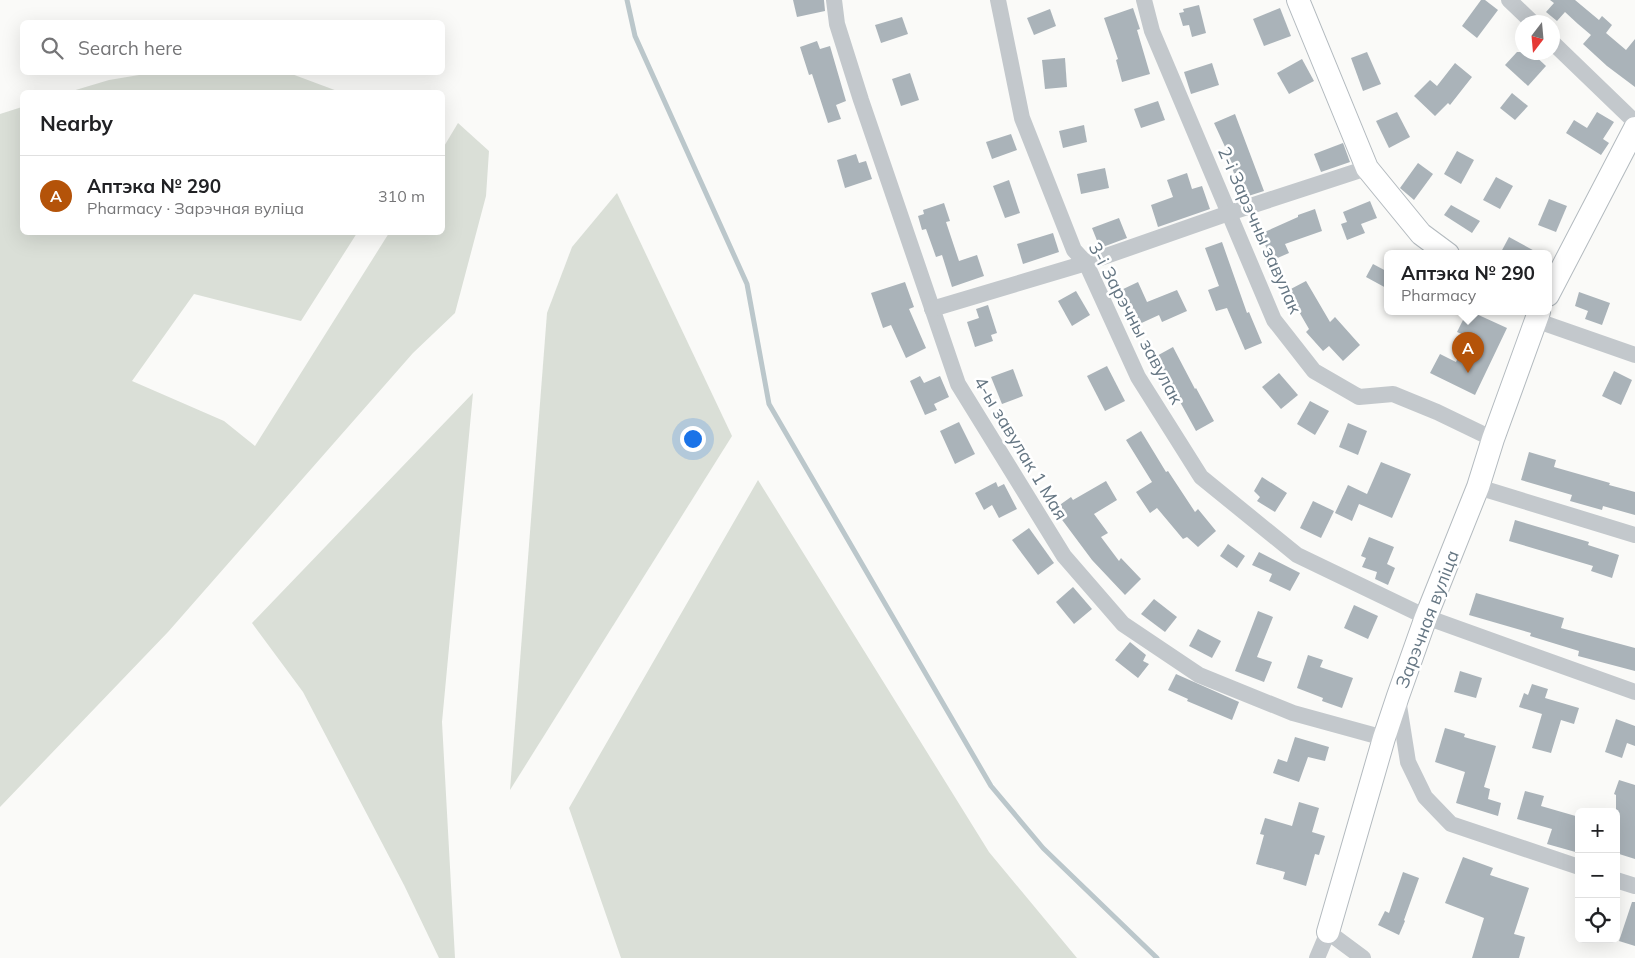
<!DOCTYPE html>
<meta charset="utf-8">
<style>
:root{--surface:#fff;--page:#f6f6f6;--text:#202124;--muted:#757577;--line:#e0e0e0;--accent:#b45309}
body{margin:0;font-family:Mulish,sans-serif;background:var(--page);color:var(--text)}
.controls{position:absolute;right:15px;bottom:15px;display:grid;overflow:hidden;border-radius:8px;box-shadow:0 5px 20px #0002}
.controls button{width:45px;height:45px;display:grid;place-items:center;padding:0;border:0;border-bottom:1px solid var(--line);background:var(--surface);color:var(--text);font:25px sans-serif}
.compass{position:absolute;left:1515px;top:15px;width:45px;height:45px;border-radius:50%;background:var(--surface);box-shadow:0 5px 20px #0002;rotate:196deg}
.you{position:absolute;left:692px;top:438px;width:18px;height:18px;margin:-12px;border:4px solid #fff;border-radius:50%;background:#1a73e8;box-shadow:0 0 0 8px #1a73e833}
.badge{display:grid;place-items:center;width:32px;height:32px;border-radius:50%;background:var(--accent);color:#fff;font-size:16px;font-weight:700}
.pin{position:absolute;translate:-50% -41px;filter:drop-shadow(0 1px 2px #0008)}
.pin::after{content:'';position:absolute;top:26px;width:18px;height:15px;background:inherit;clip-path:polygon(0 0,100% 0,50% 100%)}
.popup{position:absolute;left:1384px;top:250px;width:168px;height:65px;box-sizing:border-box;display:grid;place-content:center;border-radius:8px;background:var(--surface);filter:drop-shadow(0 1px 4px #0005);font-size:16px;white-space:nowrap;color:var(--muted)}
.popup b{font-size:19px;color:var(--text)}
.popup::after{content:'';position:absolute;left:50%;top:100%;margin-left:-10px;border:10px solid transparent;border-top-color:var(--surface)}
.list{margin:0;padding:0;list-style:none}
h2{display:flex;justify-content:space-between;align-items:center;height:65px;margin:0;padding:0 20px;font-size:21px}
h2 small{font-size:16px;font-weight:400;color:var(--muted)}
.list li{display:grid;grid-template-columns:32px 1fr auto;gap:15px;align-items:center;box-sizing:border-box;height:80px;padding:0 20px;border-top:1px solid var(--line)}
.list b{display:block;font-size:19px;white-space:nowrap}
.list p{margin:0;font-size:16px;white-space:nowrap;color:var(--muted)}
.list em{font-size:16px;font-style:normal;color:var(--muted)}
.icon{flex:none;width:28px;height:28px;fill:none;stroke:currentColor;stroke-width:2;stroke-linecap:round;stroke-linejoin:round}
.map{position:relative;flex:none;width:1635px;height:958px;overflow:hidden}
.search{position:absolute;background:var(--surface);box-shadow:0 5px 20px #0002;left:20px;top:20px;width:425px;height:55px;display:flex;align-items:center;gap:12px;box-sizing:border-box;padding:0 18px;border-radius:8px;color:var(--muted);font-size:19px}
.panel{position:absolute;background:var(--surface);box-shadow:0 5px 20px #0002;left:20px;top:90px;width:425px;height:145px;border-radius:8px}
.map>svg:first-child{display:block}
</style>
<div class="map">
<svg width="1635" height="958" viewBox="0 0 1635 958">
<rect width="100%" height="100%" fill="#fafaf8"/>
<g fill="#dadfd7">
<path d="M157 72 289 73 340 92H69L109 80Z"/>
<path d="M22 107V232L357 233 301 321 194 294 132 381 224 421 255 446 389 233 442 232 443 148 458 123 489 151 486 196 455 313 413 353 168 632 0 807V114Z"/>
<path d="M617 193 732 436 510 790 547 313 572 247Z"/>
<path d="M473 393 442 722 455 958H439L404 885 303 692 252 623Z"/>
<path d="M758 480 989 852 1077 958H621L569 808Z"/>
</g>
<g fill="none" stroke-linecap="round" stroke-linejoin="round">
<path stroke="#bbc7cb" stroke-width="5" d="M627 0 635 36 747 284 769 404 991 786 1043 848 1157 958"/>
</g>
<g fill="#aab3b9">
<path d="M793 0H824L825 11 797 17Z"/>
<path d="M1481 0H1485L1498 10 1477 38 1462 26Z"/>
<path d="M1550 0H1575L1599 20 1602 16 1612 25 1606 33 1626 50 1635 39V87L1607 66 1583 44 1591 35 1578 24 1565 12 1557 21 1546 12 1554 3Z"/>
<path d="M1199 5 1206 33 1192 37 1189 25 1183 26 1179 13 1184 12 1183 9Z"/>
<path d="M1133 8 1140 29 1137 30 1150 74 1122 82 1116 60 1118 59 1104 18Z"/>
<path d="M1280 8 1291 36 1264 46 1253 19Z"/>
<path d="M1050 9 1056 26 1034 35 1027 18Z"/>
<path d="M902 17 908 34 881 43 875 25Z"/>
<path d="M817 41 820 49 830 46 846 101 836 105 841 119 828 123 812 74 809 75 800 47Z"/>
<path d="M1367 52 1381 84 1363 91 1351 58Z"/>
<path d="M1517 52H1531L1546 66 1528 86 1505 65Z"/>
<path d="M1065 58 1067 87 1045 89 1042 60Z"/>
<path d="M1302 59 1314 81 1289 94 1277 73Z"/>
<path d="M1212 63 1219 85 1191 94 1184 72Z"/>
<path d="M1455 63 1472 77 1450 105 1448 103 1435 116 1414 96 1430 80 1437 86Z"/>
<path d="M910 73 919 100 901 106 892 79Z"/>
<path d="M1512 93 1528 106 1515 120 1500 108Z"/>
<path d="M1158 101 1165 120 1141 128 1134 109Z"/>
<path d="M1397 112 1410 137 1389 148 1376 121Z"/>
<path d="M1597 112 1614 122 1603 139 1609 143 1601 155 1566 133 1574 120 1587 128Z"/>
<path d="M1235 114 1264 191 1242 198 1226 149 1214 123Z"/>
<path d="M1084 125 1087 142 1063 148 1059 131Z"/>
<path d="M1011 134 1017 150 992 159 986 142Z"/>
<path d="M1343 143 1350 162 1321 172 1314 154Z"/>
<path d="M1457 151 1474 160 1461 184 1444 174Z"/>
<path d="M856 154 859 163 866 161 872 179 845 188 837 160Z"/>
<path d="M1418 163 1433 174 1414 200 1400 188Z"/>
<path d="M1105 168 1109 188 1081 194 1077 174Z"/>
<path d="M1187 173 1192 189 1202 186 1210 209 1158 227 1151 205 1173 197 1167 180Z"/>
<path d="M1496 177 1513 186 1500 209 1483 200Z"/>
<path d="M1009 180 1020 213 1005 218 993 186Z"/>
<path d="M1549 199 1567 206 1556 232 1538 225Z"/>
<path d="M1370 201 1377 218 1361 224 1365 233 1347 240 1341 224 1347 222 1343 212Z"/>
<path d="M944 203 950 221 946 222 959 261 977 255 984 276 952 287 942 255 936 257 926 229 922 230 918 216 924 214 923 210Z"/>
<path d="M1451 205 1480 221 1472 233 1444 215Z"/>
<path d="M1315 209 1322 231 1285 244 1289 253 1266 263 1261 251 1267 249 1260 234 1298 217V215Z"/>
<path d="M1119 218 1127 238 1100 248 1092 228Z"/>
<path d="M1053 233 1059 252 1023 264 1017 244Z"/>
<path d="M1509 237 1540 254H1500Z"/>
<path d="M1222 242 1247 313 1249 312 1262 343 1245 350 1227 308 1216 311 1208 290 1219 286 1205 248Z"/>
<path d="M1373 264 1388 272V289L1366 277Z"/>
<path d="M1306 281 1330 322 1335 317 1360 345 1343 361 1329 346 1323 351 1306 332 1309 329 1287 291Z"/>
<path d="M905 282 914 307 909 309 926 348 906 358 891 325 883 328 871 293Z"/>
<path d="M1138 282 1147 302 1177 290 1187 311 1162 322 1159 315 1135 326 1119 291Z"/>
<path d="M1076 291 1090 315 1072 326 1058 301Z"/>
<path d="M1579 292 1610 303 1602 325 1585 319 1588 311 1575 306Z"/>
<path d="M988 305 997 333 991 335 993 341 975 347 967 322 979 318 976 309Z"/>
<path d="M1467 312H1472L1507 328 1475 395 1430 373 1440 354 1456 362 1468 337 1457 332Z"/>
<path d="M1173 347 1195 389 1196 388 1214 421 1196 431 1169 382 1166 384 1153 358Z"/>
<path d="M1107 366 1125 401 1105 411 1087 376Z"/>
<path d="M1013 369 1023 396 1002 404 991 377Z"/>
<path d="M1614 371 1632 380 1621 405 1602 396Z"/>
<path d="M1279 373 1298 395 1281 409 1262 387Z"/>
<path d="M920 376 924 383 940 376 949 397 934 404 937 410 925 415 910 381Z"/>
<path d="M1310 401 1329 411 1315 435 1297 424Z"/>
<path d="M959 422 975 454 955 464 940 431Z"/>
<path d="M1348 423 1367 431 1358 455 1339 447Z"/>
<path d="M1141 431 1166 472 1168 471 1195 512 1198 509 1216 531 1198 547 1187 537 1183 539 1157 508 1150 513 1136 492 1152 482 1126 440Z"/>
<path d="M1529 452 1556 460 1554 467 1610 483 1609 485 1635 492V515L1603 506 1602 510 1570 501 1572 495 1521 480Z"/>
<path d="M1381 462 1411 474 1392 518 1359 504 1352 521 1335 513 1348 485 1367 494Z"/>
<path d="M1262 477 1287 493 1275 512 1257 501 1260 497 1254 491Z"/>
<path d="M1106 481 1117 500 1094 514 1108 533 1101 537 1119 561 1121 558 1141 579 1125 595 1092 560 1054 509 1071 497 1073 500Z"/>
<path d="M996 482 998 487 1004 484 1017 509 999 518 992 505 984 510 975 493Z"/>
<path d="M1313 501 1334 511 1321 538 1300 528Z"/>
<path d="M1515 520 1589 542 1588 545 1619 555 1612 578 1591 571 1593 566 1509 541Z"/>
<path d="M1029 528 1054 563 1038 575 1012 540Z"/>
<path d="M1369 537 1394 547 1387 564 1395 568 1388 585 1375 579 1377 572 1362 567 1366 558 1361 556Z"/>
<path d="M1228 544 1245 556 1237 568 1220 556Z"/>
<path d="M1259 552 1300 573 1290 591 1269 581 1272 574 1252 565Z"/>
<path d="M1073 587 1092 609 1074 624 1056 602Z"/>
<path d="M1476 593 1564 618 1561 628 1635 648V671L1578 656 1579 651 1530 636 1531 633 1469 615Z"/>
<path d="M1154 599 1177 617 1165 632 1141 614Z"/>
<path d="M1354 605 1378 616 1368 639 1344 628Z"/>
<path d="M1258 611 1273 617 1257 657 1272 662 1264 682 1235 671Z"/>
<path d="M1198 629 1221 641 1212 658 1189 646Z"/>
<path d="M1130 642 1146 655 1143 661 1149 664 1138 678 1115 660Z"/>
<path d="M1308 655 1323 660 1320 667 1353 678 1342 708 1322 701 1323 698 1297 688Z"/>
<path d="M1460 671 1482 678 1476 698 1454 692Z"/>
<path d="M1176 674 1239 702 1232 720 1187 701 1188 699 1168 690Z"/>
<path d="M1532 684 1548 689 1545 698 1579 708 1574 724 1561 720 1551 753 1532 748 1542 714 1519 707 1524 693 1528 695Z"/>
<path d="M1616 719 1635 726V746L1627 743 1622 758 1605 752Z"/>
<path d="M1445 728 1465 734 1464 737 1496 746 1484 787 1490 789 1488 799 1501 803 1498 816 1456 803 1465 772 1435 762Z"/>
<path d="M1295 737 1329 747 1325 761 1308 757 1299 782 1273 773 1278 759 1287 762Z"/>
<path d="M1619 780 1635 785V859L1616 853V795L1614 794Z"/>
<path d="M1525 791 1544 796 1541 806 1579 817V853L1547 844 1552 829 1517 819Z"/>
<path d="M1299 802 1319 808 1312 832 1325 836 1319 855 1315 854 1306 886 1283 879 1285 872 1256 864 1264 835 1260 834 1265 818 1292 826Z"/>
<path d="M1463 857 1493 868 1490 875 1529 888 1514 934 1525 937 1519 958H1472L1484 918 1445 903Z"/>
<path d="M1403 872 1419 878 1404 920 1405 921 1399 935 1378 925 1385 911 1389 913Z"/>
<path d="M1632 902H1635V946L1619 941Z"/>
</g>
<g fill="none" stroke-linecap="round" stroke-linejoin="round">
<defs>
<g id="secondary">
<path d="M1298 0 1367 168 1421 234 1448 254"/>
<path d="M1548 295 1635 128"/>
<path d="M1328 932 1384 738 1398 696 1426 617 1478 487 1493 439 1539 312"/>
</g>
</defs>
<use href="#secondary" stroke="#b3babf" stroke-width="24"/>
<g stroke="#c3c8cc" stroke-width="16">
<path d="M834 0 837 24 861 100 958 384 1064 556 1123 624 1199 675 1293 713 1384 738"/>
<path d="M998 0 1022 118 1074 250 1086 263 1138 377 1201 477 1297 555 1426 617 1635 692"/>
<path d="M1144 0 1152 31 1274 320 1314 371 1359 397 1393 394 1437 412 1493 439"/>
<path d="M1509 0 1532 22"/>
<path d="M1552 42 1635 122"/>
<path d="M932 309 1086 263 1229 213 1367 168"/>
<path d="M1535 320 1635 355"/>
<path d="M1478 487 1635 535"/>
<path d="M1398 699 1408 762 1425 797 1451 824 1579 867"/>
<path d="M1616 880 1635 886"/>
<path d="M1317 958 1328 932 1363 958"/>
</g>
<use href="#secondary" stroke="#fff" stroke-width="22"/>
</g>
<g text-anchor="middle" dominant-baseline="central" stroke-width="5" stroke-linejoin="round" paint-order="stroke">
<g font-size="18" fill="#657683" stroke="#fff">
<text transform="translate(1260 230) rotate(66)">2-і Зарэчны завулак</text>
<text transform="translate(1136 323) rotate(62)">3-і Зарэчны завулак</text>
<text transform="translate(1021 448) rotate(59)">4-ы завулак 1 Мая</text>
<text transform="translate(1427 619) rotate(-69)">Зарэчная вуліца</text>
</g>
</g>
</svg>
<div class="controls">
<button>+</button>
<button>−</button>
<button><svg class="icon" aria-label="locate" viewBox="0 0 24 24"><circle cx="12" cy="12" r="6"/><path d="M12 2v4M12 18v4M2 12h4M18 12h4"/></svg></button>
</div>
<svg class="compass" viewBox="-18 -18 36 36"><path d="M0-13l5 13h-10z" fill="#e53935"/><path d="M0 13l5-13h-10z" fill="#757577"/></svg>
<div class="you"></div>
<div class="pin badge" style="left:1468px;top:373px">A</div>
<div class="popup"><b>Аптэка № 290</b>Pharmacy</div>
<div class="search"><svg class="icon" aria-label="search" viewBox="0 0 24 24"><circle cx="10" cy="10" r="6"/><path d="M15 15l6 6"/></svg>Search here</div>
<section class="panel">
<h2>Nearby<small></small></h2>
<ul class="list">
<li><span class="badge">A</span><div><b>Аптэка № 290</b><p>Pharmacy · Зарэчная вуліца</p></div><em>310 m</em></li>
</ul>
</section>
</div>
